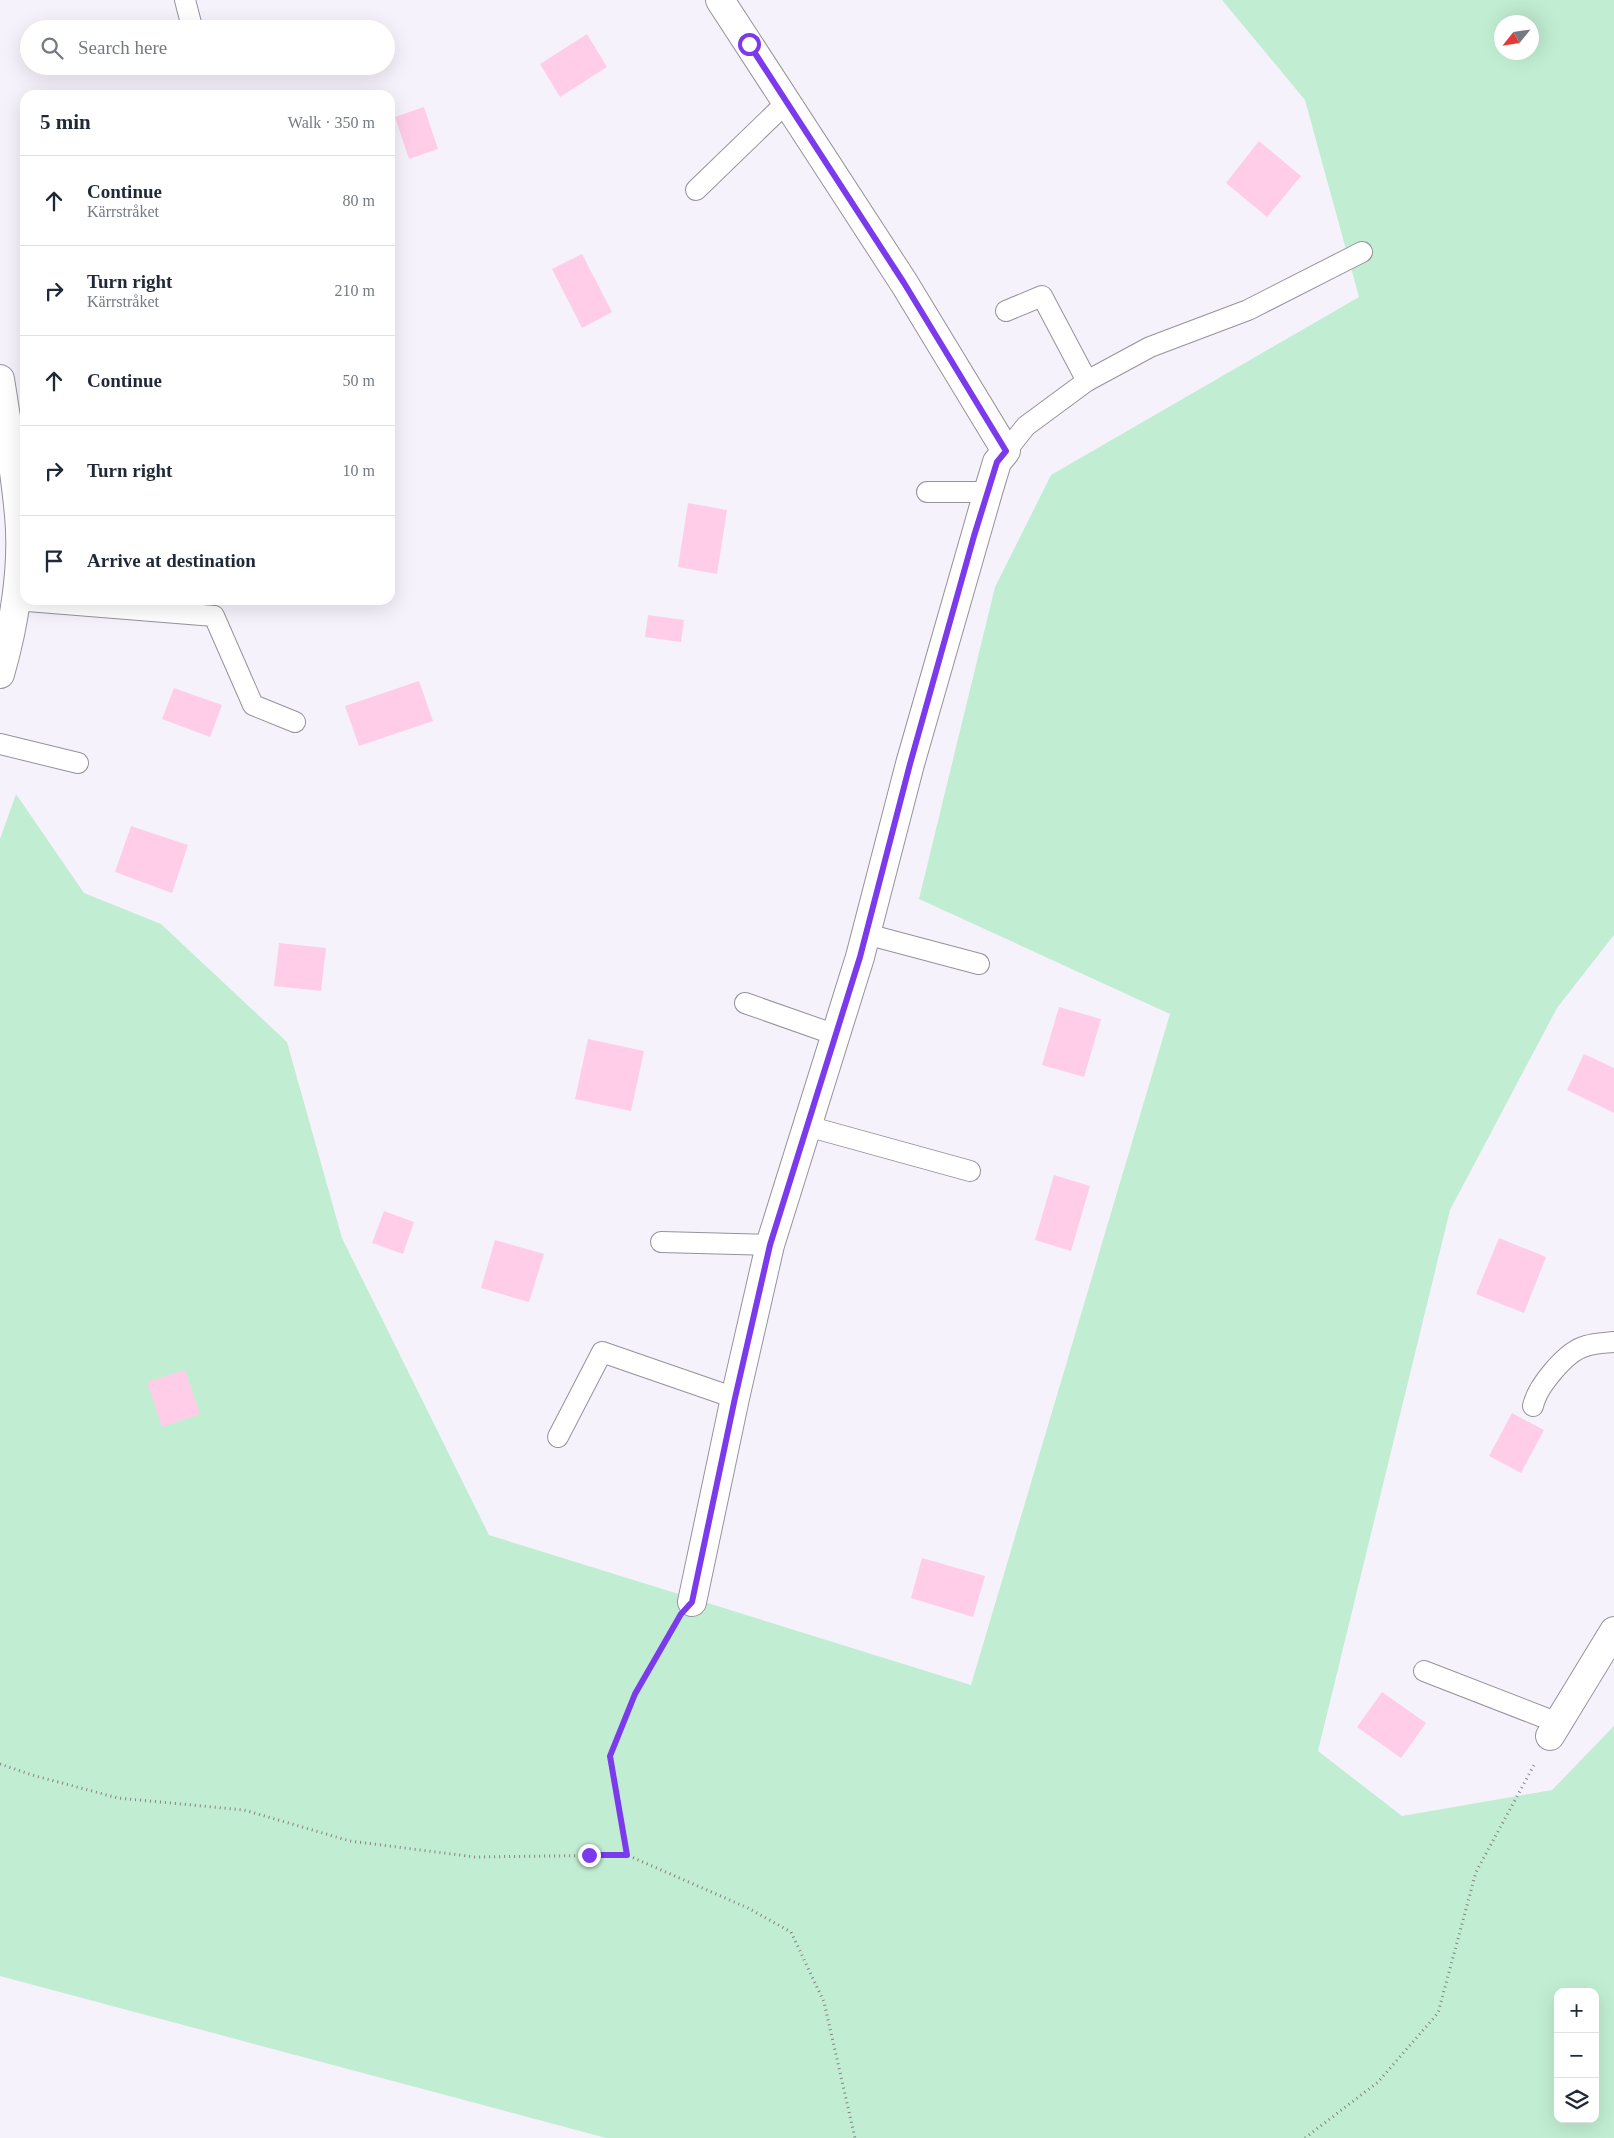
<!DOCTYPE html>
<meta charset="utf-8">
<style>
:root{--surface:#fff;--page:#f2f2f3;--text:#1f2937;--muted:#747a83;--line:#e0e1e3}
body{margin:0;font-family:Georgia,serif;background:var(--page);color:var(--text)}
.controls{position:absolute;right:15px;bottom:15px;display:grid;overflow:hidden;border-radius:10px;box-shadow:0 5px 20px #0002}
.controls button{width:45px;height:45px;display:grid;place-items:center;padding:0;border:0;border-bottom:1px solid var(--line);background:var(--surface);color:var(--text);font:25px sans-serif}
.compass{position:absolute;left:1494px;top:15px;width:45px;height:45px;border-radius:50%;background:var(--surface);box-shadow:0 5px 20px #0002;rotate:240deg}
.stop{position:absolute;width:15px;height:15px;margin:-11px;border:4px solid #7c3aed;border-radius:50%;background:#fff}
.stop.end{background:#7c3aed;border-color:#fff;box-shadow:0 1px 5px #0008}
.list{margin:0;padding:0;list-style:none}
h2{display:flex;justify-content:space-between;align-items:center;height:65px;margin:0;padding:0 20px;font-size:21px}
h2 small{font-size:16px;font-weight:400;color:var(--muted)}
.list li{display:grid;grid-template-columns:32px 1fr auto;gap:15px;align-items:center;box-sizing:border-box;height:90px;padding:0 20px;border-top:1px solid var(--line)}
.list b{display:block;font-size:19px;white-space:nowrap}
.list p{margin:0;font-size:16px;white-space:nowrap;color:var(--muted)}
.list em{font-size:16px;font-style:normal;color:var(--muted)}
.icon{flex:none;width:28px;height:28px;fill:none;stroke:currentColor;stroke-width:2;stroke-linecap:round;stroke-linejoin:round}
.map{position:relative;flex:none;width:1614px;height:2138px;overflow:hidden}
.search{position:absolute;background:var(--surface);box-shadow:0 5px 20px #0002;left:20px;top:20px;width:375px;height:55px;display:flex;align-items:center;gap:12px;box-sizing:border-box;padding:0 18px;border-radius:28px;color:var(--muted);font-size:19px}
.panel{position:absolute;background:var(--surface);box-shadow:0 5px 20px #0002;left:20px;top:90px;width:375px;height:515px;border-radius:15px}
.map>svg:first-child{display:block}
</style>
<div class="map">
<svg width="1614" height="2138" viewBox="0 0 1614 2138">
<rect width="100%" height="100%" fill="#f6f2fc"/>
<path fill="#c1eed2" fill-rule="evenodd" d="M1222 0H1614V935L1557 1008 1450 1210 1318 1751 1402 1816 1552 1790 1614 1726V2138H606L0 1976V839L16 794 84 893 161 924 287 1042 342 1238 489 1535 971 1685 1170 1014 919 899 995 587 1051 475 1359 297 1305 100ZM1502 22H1532V52H1502ZM1558 1992H1595V2119H1558Z"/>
<g fill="#ffcde8">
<path d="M587 34 607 67 560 97 540 64Z"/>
<path d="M424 107 438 149 409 159 395 117Z"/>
<path d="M1259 141 1301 176 1267 217 1226 183Z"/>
<path d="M582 254 612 312 582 328 552 269Z"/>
<path d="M688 503 727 510 717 574 678 567Z"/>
<path d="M648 615 684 620 681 642 645 637Z"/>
<path d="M419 681 433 721 359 746 345 706Z"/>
<path d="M174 688 222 705 210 737 162 719Z"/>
<path d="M131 826 188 845 172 893 115 872Z"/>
<path d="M279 943 326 948 321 991 274 986Z"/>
<path d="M1059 1007 1101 1019 1084 1077 1042 1065Z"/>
<path d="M588 1039 644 1051 631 1111 575 1099Z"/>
<path d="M1584 1054 1614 1068V1113L1567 1090Z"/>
<path d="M1054 1175 1090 1186 1071 1251 1035 1240Z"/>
<path d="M384 1211 414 1222 403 1254 372 1243Z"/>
<path d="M1499 1238 1546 1257 1524 1313 1476 1294Z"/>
<path d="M495 1240 544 1254 529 1302 481 1288Z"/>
<path d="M185 1370 200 1414 162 1427 147 1382Z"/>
<path d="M1512 1413 1544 1430 1521 1473 1489 1456Z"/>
<path d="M922 1558 985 1576 973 1617 911 1598Z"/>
<path d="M1382 1692 1426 1723 1401 1758 1357 1727Z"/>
</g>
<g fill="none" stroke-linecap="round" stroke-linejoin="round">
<defs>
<g id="lane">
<path d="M185 0 192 27"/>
<path d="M696 190 787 102"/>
<path d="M1006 311 1042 296 1087 381"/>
<path d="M1006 451 1026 426 1087 381 1150 347 1248 310 1362 252"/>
<path d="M927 492H988"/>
<path d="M15 600 214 616 253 705 295 722"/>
<path d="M0 744 78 763"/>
<path d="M866 934 979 964"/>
<path d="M745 1003 836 1035"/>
<path d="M807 1126 970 1171"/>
<path d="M661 1242 770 1245"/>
<path d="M1533 1406C1537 1387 1566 1351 1586 1346 1595 1343 1605 1343 1614 1342"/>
<path d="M558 1437 602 1352 735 1398"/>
<path d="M1424 1671 1558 1723"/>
</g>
<g id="street">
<path d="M0 379C7 424 15 470 19 515 24 566 14 626 0 674"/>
<path d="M692 1602 735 1398 770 1245 860 957 910 764 988 492 997 462 1006 451 904 283 720 0"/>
<path d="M1550 1736 1614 1631"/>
</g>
</defs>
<use href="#lane" stroke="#95929b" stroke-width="22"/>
<use href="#street" stroke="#95929b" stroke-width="30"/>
<g stroke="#858289" stroke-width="3" stroke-dasharray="1 4" stroke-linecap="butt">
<path d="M673 1628 635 1694 610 1756 627 1855 748 1908 791 1932 824 2002 855 2138"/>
<path d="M0 1764 32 1775 118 1798 244 1810 350 1841 475 1857 627 1855"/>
<path d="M1305 2138 1378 2082 1438 2013 1476 1872 1534 1765"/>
</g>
<use href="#lane" stroke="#fff" stroke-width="20"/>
<use href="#street" stroke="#fff" stroke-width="28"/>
</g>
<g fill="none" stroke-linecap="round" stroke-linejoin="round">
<path stroke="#7c3aed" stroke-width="6" d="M589 1855H627L610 1756 635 1694 681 1614 692 1602 735 1398 770 1245 860 957 910 764 974 536 997 462 1006 451 904 283 749 44"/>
</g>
</svg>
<div class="controls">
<button>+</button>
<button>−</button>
<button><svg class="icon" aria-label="layers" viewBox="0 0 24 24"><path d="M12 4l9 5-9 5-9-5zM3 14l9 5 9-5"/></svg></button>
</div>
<svg class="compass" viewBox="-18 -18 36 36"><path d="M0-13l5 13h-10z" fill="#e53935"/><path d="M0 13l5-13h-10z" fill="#747a83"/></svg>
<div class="stop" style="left:749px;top:44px"></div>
<div class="stop end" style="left:589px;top:1855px"></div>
<div class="search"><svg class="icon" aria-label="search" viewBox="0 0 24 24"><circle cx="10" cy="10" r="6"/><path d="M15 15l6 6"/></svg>Search here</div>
<section class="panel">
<h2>5 min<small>Walk · 350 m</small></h2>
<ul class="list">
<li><svg class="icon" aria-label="ahead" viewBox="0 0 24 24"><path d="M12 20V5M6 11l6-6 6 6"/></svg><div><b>Continue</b><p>Kärrstråket</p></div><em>80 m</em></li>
<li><svg class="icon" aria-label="right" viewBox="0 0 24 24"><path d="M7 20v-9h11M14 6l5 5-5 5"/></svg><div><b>Turn right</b><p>Kärrstråket</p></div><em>210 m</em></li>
<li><svg class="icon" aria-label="ahead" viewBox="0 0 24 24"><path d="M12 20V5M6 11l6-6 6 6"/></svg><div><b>Continue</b></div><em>50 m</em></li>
<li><svg class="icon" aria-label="right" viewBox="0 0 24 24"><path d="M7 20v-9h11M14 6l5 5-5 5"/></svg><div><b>Turn right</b></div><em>10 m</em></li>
<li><svg class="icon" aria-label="arrive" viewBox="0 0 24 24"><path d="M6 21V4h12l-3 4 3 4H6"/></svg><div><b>Arrive at destination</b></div></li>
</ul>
</section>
</div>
